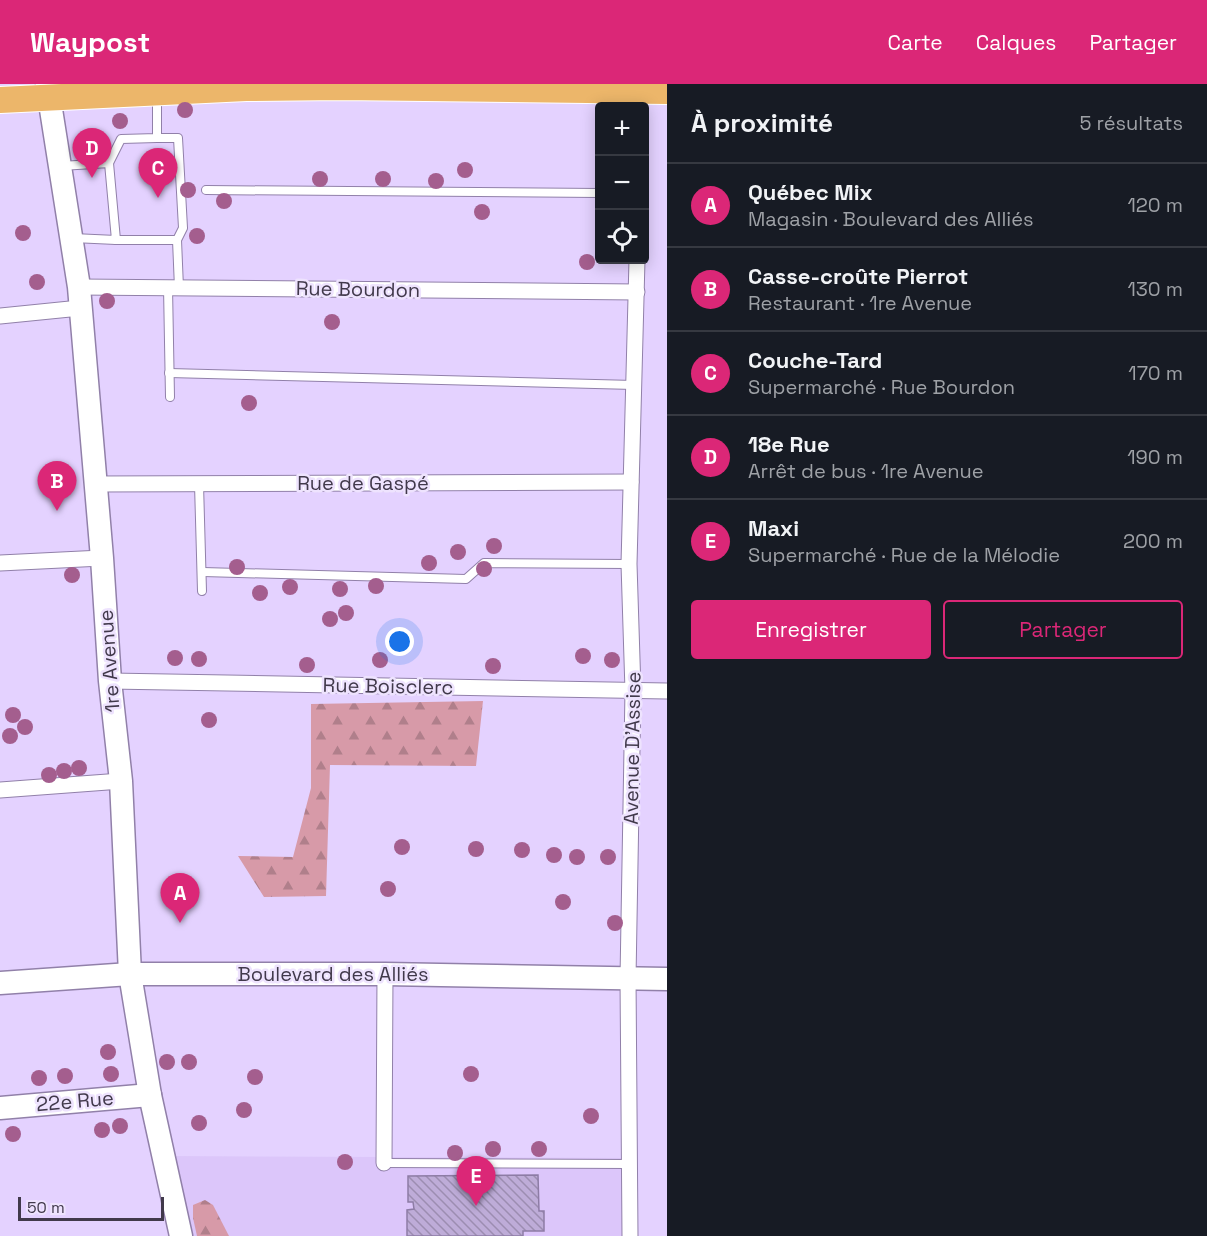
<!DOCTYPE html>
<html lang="fr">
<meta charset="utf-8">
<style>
:root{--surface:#171b24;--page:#242831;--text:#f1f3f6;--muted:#9ea1a6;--line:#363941;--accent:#db2777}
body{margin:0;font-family:"Space Grotesk",sans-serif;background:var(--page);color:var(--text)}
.controls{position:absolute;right:18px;top:18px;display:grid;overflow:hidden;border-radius:6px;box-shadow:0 3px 15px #0003}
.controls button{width:54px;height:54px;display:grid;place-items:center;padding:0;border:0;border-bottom:2px solid var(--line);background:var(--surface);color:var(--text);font:30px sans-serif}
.scale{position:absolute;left:18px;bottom:15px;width:146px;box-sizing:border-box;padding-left:6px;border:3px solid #41394b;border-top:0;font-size:16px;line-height:21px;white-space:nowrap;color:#41394b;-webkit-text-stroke:4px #eee3fe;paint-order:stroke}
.you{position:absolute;left:400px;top:558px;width:21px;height:21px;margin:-15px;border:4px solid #fff;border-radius:50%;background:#1a73e8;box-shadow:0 0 0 9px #1a73e833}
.badge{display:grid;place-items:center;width:39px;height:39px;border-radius:50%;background:var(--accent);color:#fff;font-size:20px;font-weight:700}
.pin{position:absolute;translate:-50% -50px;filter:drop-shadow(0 2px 3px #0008)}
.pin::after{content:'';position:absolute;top:32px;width:21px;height:18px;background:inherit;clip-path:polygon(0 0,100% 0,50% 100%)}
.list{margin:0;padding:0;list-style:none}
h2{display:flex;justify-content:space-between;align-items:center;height:78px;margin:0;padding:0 24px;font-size:26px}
h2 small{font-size:20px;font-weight:400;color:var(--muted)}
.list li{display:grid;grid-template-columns:39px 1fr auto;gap:18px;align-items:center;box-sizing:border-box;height:84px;padding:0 24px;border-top:2px solid var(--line)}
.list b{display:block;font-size:22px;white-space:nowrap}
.list p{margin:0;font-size:20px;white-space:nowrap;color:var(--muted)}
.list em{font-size:20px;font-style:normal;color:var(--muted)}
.actions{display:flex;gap:12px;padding:18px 24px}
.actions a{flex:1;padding:14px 0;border:2px solid var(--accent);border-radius:6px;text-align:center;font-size:21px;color:var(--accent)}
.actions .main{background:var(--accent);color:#fff}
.icon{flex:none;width:33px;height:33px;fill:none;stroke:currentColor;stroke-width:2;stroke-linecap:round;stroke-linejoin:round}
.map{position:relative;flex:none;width:667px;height:1152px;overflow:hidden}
header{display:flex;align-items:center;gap:36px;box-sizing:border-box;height:84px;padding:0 30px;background:var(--accent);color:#fff}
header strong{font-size:28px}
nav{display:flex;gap:33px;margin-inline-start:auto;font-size:21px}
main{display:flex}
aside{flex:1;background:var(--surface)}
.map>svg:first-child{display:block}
</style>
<header>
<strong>Waypost</strong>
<nav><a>Carte</a><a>Calques</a><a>Partager</a></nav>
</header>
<main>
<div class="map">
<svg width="667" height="1152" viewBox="0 0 667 1152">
<defs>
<pattern id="forest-firs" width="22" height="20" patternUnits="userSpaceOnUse" patternTransform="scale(1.5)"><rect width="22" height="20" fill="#d79aa8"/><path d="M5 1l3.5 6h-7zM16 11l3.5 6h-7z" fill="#b07f8b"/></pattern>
<pattern id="building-back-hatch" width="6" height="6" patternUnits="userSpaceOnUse" patternTransform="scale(1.5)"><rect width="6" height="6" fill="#beacd8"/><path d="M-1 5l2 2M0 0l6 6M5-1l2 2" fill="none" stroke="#9c8db1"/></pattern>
</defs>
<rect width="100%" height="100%" fill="#e4d2ff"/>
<path fill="#dcc6fa" d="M164 1072 630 1074V1152H181Z"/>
<g fill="url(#forest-firs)">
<path d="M483 617 476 682 330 681 326 812 264 813 238 772 293 773 311 704V620Z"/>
<path d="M205 1116 213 1121 229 1152H197L193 1134V1121Z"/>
</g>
<path fill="url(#building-back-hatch)" stroke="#8d7ca5" stroke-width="1.5" d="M538 1091 539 1127H544V1147H523V1152H407V1126L414 1125 413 1118H408V1092Z"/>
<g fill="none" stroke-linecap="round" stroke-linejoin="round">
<defs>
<g id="lane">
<path d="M157 54H178L183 144 177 156 179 204"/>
<path d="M109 79 121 55 157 54V13"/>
<path d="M61 82 109 79 116 156 73 154"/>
<path d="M206 106 600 109"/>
<path d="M116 156H177"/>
<path d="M168 203 170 313"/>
<path d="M169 289 634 301"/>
<path d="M199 400 202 507"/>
<path d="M203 488 466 495 484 479 629 480"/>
<path d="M384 1079 630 1080"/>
</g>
<g id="street">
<path d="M79 203 637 208"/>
<path d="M0 232 80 224"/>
<path d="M96 400 631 398"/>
<path d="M0 479 102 474"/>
<path d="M110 597 667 607"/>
<path d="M0 706 121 697"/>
<path d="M384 1079 385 890"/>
<path d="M630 1152 628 894 633 607 629 480 637 176"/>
</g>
<g id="secondary">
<path d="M47 0 79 203 102 474 110 597 121 697 130 890 150 1011 181 1152"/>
<path d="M0 899 130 890H385L667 895"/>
<path d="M0 1024 150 1011"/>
</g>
<path id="primary" d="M0 16 246 4 341 3 667 7"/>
</defs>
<use href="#lane" stroke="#9180a9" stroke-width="10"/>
<use href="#street" stroke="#9180a9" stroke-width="17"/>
<use href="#secondary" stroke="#9180a9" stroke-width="25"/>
<use href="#primary" stroke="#fff" stroke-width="28"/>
<use href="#lane" stroke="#fff" stroke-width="8"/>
<use href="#street" stroke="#fff" stroke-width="15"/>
<use href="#secondary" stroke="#fff" stroke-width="22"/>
<use href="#primary" stroke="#ecb66a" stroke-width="26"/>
</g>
<g fill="#a45e8e">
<circle cx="185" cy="26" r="8"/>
<circle cx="120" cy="37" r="8"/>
<circle cx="465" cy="86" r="8"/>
<circle cx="320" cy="95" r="8"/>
<circle cx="383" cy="95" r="8"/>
<circle cx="436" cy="97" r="8"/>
<circle cx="188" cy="106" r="8"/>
<circle cx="224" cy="117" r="8"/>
<circle cx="482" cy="128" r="8"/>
<circle cx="23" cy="149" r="8"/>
<circle cx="197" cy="152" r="8"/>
<circle cx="587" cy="178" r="8"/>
<circle cx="37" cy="198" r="8"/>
<circle cx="107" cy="217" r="8"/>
<circle cx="332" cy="238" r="8"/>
<circle cx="249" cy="319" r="8"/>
<circle cx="494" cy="462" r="8"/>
<circle cx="458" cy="468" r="8"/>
<circle cx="429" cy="479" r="8"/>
<circle cx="237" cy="483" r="8"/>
<circle cx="484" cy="485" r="8"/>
<circle cx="72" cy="491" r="8"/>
<circle cx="376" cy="502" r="8"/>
<circle cx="290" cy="503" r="8"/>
<circle cx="340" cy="505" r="8"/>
<circle cx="260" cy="509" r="8"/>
<circle cx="346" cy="529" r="8"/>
<circle cx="330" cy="535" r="8"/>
<circle cx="583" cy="572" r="8"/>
<circle cx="175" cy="574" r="8"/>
<circle cx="199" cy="575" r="8"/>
<circle cx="380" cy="576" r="8"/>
<circle cx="612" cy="576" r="8"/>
<circle cx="307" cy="581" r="8"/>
<circle cx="493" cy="582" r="8"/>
<circle cx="13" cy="631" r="8"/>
<circle cx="209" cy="636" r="8"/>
<circle cx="25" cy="643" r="8"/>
<circle cx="10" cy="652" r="8"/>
<circle cx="79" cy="684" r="8"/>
<circle cx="64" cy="687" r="8"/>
<circle cx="49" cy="691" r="8"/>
<circle cx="402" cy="763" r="8"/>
<circle cx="476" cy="765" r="8"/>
<circle cx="522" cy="766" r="8"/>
<circle cx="554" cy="771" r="8"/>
<circle cx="577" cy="773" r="8"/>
<circle cx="608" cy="773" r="8"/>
<circle cx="388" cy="805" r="8"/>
<circle cx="563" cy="818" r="8"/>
<circle cx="615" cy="839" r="8"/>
<circle cx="108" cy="968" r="8"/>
<circle cx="167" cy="978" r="8"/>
<circle cx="189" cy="978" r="8"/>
<circle cx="111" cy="990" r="8"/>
<circle cx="471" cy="990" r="8"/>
<circle cx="65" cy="992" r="8"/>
<circle cx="255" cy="993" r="8"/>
<circle cx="39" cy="994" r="8"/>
<circle cx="244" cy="1026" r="8"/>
<circle cx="591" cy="1032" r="8"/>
<circle cx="199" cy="1039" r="8"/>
<circle cx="120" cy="1042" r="8"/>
<circle cx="102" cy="1046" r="8"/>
<circle cx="13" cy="1050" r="8"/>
<circle cx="493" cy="1065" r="8"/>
<circle cx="539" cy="1065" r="8"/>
<circle cx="455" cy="1069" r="8"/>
<circle cx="345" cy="1078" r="8"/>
</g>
<g text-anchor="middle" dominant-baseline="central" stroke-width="5" stroke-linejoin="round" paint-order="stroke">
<g font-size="20" fill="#41394b" stroke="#eee3fe">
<text transform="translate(358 205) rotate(1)">Rue Bourdon</text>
<text x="363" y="399">Rue de Gaspé</text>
<text transform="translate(109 577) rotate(-94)">1re Avenue</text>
<text transform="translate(388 602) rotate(1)">Rue Boisclerc</text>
<text transform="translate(632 664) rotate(-89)">Avenue D'Assise</text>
<text x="333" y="890">Boulevard des Alliés</text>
<text transform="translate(75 1017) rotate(-5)">22e Rue</text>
</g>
</g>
</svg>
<div class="controls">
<button>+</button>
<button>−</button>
<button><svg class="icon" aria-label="locate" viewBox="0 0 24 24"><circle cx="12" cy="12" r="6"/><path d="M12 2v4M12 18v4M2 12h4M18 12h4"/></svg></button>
</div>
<div class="scale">50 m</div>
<div class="you"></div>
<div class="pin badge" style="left:180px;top:839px">A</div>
<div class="pin badge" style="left:57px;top:427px">B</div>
<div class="pin badge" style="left:158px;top:114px">C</div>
<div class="pin badge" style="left:92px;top:94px">D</div>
<div class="pin badge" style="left:476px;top:1122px">E</div>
</div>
<aside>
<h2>À proximité<small>5 résultats</small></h2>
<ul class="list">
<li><span class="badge">A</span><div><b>Québec Mix</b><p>Magasin · Boulevard des Alliés</p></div><em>120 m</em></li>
<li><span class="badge">B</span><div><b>Casse-croûte Pierrot</b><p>Restaurant · 1re Avenue</p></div><em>130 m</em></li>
<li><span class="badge">C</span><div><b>Couche-Tard</b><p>Supermarché · Rue Bourdon</p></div><em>170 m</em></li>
<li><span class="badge">D</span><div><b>18e Rue</b><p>Arrêt de bus · 1re Avenue</p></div><em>190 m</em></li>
<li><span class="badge">E</span><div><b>Maxi</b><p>Supermarché · Rue de la Mélodie</p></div><em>200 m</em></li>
</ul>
<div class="actions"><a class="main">Enregistrer</a><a>Partager</a></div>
</aside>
</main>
